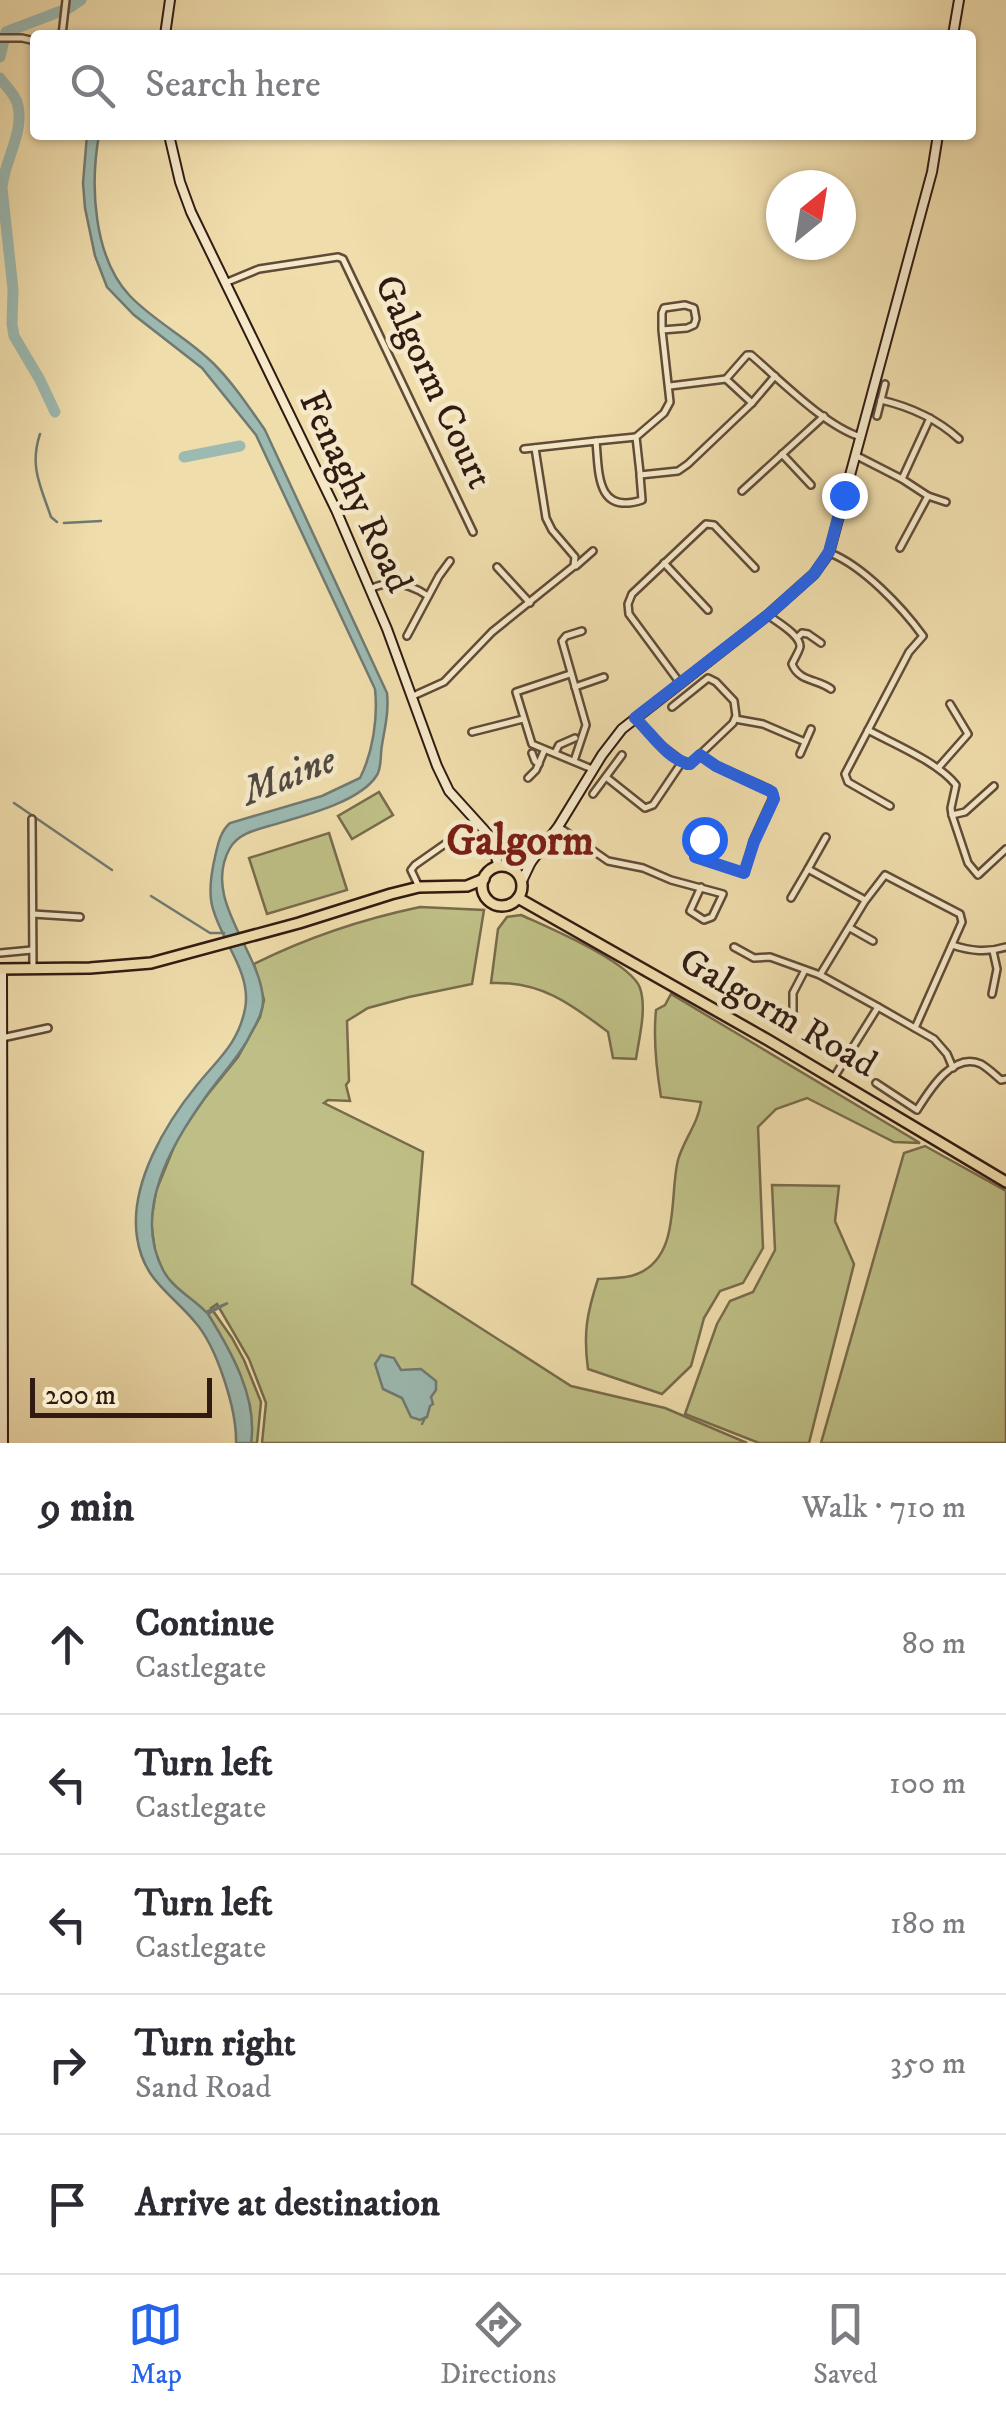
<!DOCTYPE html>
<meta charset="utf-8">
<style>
:root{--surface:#fff;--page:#f2f2f3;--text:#2b2b33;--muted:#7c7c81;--line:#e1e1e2;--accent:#2563eb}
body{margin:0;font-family:"IM FELL DW Pica",serif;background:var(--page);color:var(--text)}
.compass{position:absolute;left:766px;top:170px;width:90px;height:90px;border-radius:50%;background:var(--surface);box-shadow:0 2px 8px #0004;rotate:30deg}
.scale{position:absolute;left:30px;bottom:25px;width:182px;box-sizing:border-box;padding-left:10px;border:5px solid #311a12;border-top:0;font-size:28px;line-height:35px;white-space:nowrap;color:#311a12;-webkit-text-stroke:8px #f5e9c9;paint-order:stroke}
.stop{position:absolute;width:30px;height:30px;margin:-22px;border:8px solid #2563eb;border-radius:50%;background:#fff}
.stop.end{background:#2563eb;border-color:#fff;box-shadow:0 2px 10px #0008}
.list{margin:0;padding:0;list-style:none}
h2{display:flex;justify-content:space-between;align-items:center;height:130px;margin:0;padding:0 40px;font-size:42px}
h2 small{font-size:32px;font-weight:400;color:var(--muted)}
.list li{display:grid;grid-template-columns:65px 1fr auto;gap:30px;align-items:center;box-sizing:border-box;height:140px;padding:0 40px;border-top:2px solid var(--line)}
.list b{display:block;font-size:38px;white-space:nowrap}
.list p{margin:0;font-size:32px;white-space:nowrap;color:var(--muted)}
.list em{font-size:32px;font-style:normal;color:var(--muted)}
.icon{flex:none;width:55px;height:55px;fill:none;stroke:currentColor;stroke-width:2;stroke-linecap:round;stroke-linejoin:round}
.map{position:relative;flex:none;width:1006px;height:1443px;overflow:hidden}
.search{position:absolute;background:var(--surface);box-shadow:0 2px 8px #0004;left:30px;right:30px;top:30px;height:110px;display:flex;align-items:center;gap:25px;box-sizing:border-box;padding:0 35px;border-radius:10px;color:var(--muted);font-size:38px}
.sheet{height:830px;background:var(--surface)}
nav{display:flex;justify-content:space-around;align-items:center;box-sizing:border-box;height:140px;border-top:2px solid var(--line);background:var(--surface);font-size:28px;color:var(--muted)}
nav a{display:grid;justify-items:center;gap:5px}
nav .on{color:var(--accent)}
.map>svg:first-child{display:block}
</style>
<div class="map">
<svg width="1006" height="1443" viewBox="0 0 1006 1443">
<rect width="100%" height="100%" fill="#f0ddac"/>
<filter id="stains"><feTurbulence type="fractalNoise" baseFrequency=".002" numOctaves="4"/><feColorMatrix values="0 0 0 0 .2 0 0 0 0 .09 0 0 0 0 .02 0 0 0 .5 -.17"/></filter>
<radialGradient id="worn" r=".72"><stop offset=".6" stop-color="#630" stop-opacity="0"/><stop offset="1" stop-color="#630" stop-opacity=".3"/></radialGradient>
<g fill="#bebf86" stroke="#786c4c" stroke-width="2.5">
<path d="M379 792 393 815 352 839 338 816Z"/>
<path d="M329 833 347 890 267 914 249 858Z"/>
<path d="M420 907 484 910 472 984 409 997 368 1008 347 1021 349 1081 346 1085 350 1101 328 1100 324 1103 423 1152 412 1284 571 1386 665 1408 747 1443H262L266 1403 249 1359 217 1304 211 1308 232 1338 244 1360 261 1402 257 1443H251L250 1406 238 1371 210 1317 169 1281 162 1269 155 1251 151 1222 156 1191 178 1137 204 1099 238 1057 260 1017 264 1000 254 964C306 938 363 919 420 907Z"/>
<path d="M521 915C547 927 631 962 640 988 647 1009 639 1038 636 1059L613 1058 608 1032C570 1003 540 981 491 983L498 929 507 917Z"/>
<path d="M671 994 920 1143 894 1142 807 1098 776 1109 758 1127 763 1248 743 1283 720 1291 704 1318 691 1366 662 1394 588 1369C583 1333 587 1313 598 1279 610 1278 626 1279 637 1274 681 1257 669 1195 678 1160 684 1139 698 1124 701 1102L661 1097C656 1067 653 1040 656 1010L665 1005Z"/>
<path d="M925 1146 1006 1191V1443H821L904 1153Z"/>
<path d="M772 1185 839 1186 835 1221 854 1264 809 1443H759L685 1414 717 1324 730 1301 753 1292 775 1250Z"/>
</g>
<g fill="#9cbab2" stroke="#717a72" stroke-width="2.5">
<path d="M87 135H99C90 185 93 257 130 296 155 322 188 338 213 363 233 383 249 407 265 430L387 693C389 711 385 727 382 745 380 755 382 767 377 775 360 803 299 817 269 826 255 830 238 834 230 848 201 899 260 950 263 999 264 1014 253 1028 247 1041 234 1063 221 1075 207 1095 172 1143 132 1211 163 1270 172 1288 193 1298 206 1312L228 1303 208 1314C231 1351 258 1398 251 1443H236C237 1410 217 1347 195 1322 170 1292 143 1280 137 1237 129 1184 166 1123 197 1085 218 1059 238 1044 245 1009 252 973 222 942 213 909 208 893 211 874 215 857 218 844 220 832 230 823L322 796 360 778C373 752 378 718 375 689L256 435 202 368 134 315 107 287 95 256 85 208 83 183Z"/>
<path d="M381 1355 394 1358 401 1370 421 1369 436 1381V1390L431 1397 433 1404 430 1406 427 1417 420 1420 411 1417 402 1398 383 1389 375 1364Z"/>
</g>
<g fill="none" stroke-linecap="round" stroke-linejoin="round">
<g stroke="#717a72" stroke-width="2.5">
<path d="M40 434C29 467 41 487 51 517L57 522"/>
<path d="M64 523 101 521"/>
<path d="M14 803 112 870"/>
<path d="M151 896 210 933H224"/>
<path d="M422 1424 425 1418"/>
</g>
<g stroke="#9cbab2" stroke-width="11">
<path d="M0 57 6 32 69 8 81 0"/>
<path d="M0 78C6 87 16 95 18 106 24 134 4 161 2 188L13 289 12 324 14 336 40 380 55 412"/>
<path d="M184 457 240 446"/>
</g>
<defs>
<g id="street">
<path d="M62 35 66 0"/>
<path d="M0 38H22L35 41"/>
<path d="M225 283 259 269 338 257 343 259 473 532"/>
<path d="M670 386 726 379"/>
<path d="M881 400C911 407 936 418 959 439"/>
<path d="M752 403 726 379 747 355H751C779 379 826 427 861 437"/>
<path d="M877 416 885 384"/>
<path d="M596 441 636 437"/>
<path d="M524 449 596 441C599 473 596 515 642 500L640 475 678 471 688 464 752 403 775 376"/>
<path d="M782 454 811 485"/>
<path d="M857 456 902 479 928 496 946 502"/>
<path d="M640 473 636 437 664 413 670 402 662 330 687 328 694 325 696 319 694 308 685 305 664 308 662 313V330"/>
<path d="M902 479 930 418"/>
<path d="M742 491 824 416"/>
<path d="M900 548 928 496"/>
<path d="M830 553C863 566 902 607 923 636L909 652 845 774 848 782 890 806"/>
<path d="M664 563 708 610"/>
<path d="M576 566 593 551"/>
<path d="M497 567 530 603"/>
<path d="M370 589C390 579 409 583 428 596"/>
<path d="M768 615C777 622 801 635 800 647 800 649 793 662 792 664 799 682 818 679 831 689"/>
<path d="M407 636 439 576 450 561"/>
<path d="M797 638 802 633 808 634 821 643"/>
<path d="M570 674 516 692 532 744 592 769"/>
<path d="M680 683 629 614 628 604 632 594 706 524 714 525 755 568"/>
<path d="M575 687 604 677"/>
<path d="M413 696 444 682 492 632 574 566 575 557 552 530 546 518 535 448"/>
<path d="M635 718 662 746 687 765 690 764 733 723 736 716 734 701 716 682 708 678 672 707"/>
<path d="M735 719 763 724 805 742"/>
<path d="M868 730C894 744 938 762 956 785L951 808 952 815 968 863 978 875 1006 849"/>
<path d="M472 732 523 719"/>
<path d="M532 753 535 761 539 764"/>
<path d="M555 753 559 745 575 738"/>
<path d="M800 754 811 729"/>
<path d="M700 755 717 766 769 789 774 795 753 841 745 873 695 857 704 839"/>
<path d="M574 761 586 725 562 641 566 636 582 631"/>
<path d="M938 768 968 734 950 704"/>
<path d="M606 777 645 808 653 805 682 762"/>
<path d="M528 778 536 770 544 751"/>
<path d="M593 794 622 755"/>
<path d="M952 815 965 812 994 786"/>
<path d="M32 819 33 968"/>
<path d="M559 827 608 861 643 868 671 880 723 894 712 917 704 920 690 911 701 887"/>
<path d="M826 837 808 869 865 900"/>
<path d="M419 887 411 870 415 865 462 832 479 824"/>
<path d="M791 898 808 869"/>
<path d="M33 914 80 917"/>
<path d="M850 928 873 941"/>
<path d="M952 945C971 951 987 953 1006 947"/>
<path d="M734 947 754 958 770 957 820 975 878 1007 934 1039 947 1054 953 1068"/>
<path d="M0 953 32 950"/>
<path d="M820 975 865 901 885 875 960 914 962 922 915 1028"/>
<path d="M992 994 997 969 993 951"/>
<path d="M788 1028 793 1013V993L805 970"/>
<path d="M2 1038 48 1028"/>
<path d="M833 1079 878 1007"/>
<path d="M876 1083 917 1110C929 1091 953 1051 981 1064 988 1068 995 1075 1001 1080L1006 1079"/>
</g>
<g id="secondary">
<path d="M165 35 170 0"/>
<path d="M953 35 959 0"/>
<path d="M169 135 180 182 191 212 336 510 387 629 437 766 449 791 487 833 499 866"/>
<path d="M510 868 531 862"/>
<path d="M522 881 531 862 558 827 602 755 622 729 768 615 814 574 829 553 932 172 938 135"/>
<path d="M2 969 3 1443"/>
</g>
<g id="primary">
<circle cx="502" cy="886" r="20"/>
<path d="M518 898 768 1040 1006 1182"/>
<path d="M0 969 90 968 151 963 299 923 391 894 419 887 467 886 484 879"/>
</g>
</defs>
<use href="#street" stroke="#614b38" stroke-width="10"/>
<use href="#secondary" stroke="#311a12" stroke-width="12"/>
<use href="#primary" stroke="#311a12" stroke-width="14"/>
<use href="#street" stroke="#f5e9c9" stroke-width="5"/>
<use href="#secondary" stroke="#f5e9c9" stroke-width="8"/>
<use href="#primary" stroke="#f0ddac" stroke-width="9"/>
</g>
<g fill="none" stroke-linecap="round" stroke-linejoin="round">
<path stroke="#2563eb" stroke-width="12" d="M704 839 695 857 744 873 754 842 774 799 772 792 716 766 700 755 690 764C668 760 652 734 635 718L768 615 814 574 829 552 844 495"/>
</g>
<g text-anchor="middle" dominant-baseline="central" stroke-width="9" stroke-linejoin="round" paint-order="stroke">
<g font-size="38" fill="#311a12" stroke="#f5e9c9">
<text transform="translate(433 382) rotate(65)">Galgorm Court</text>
<text transform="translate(355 492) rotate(65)">Fenaghy Road</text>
<text transform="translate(778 1013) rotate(30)">Galgorm Road</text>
</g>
<g font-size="40" font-style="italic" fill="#514a42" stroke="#f5e9c9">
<text transform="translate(289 777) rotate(-22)">Maine</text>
</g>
<g font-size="42" font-weight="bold" fill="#7a1f14" stroke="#f5e9c9">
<text x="520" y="842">Galgorm</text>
</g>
</g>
<rect width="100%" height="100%" filter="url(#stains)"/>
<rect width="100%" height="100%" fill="url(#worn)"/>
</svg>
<svg class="compass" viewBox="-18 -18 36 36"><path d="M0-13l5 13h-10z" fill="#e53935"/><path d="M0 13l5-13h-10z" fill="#7c7c81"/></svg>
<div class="scale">200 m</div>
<div class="stop" style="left:704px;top:839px"></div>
<div class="stop end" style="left:844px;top:495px"></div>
<div class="search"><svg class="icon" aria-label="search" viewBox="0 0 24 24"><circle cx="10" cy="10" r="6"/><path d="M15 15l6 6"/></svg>Search here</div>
</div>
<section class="sheet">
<h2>9 min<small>Walk · 710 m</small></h2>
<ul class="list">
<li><svg class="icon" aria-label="ahead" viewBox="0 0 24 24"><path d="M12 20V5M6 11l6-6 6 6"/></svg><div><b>Continue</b><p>Castlegate</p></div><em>80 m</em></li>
<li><svg class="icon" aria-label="left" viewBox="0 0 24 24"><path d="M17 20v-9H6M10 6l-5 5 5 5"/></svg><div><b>Turn left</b><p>Castlegate</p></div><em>100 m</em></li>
<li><svg class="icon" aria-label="left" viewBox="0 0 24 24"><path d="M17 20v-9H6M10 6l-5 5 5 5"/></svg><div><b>Turn left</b><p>Castlegate</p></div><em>180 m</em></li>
<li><svg class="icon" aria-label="right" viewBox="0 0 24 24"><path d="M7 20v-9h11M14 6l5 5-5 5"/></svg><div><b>Turn right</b><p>Sand Road</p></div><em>350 m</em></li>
<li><svg class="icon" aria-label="arrive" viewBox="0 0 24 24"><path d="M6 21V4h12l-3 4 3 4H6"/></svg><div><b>Arrive at destination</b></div></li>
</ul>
</section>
<nav>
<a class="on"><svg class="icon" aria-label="map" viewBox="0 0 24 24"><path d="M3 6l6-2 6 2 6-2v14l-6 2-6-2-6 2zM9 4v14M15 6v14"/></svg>Map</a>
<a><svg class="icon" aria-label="directions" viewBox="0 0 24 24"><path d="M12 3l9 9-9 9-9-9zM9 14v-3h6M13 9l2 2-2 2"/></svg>Directions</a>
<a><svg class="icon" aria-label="saved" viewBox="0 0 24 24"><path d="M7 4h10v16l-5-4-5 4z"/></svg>Saved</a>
</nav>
